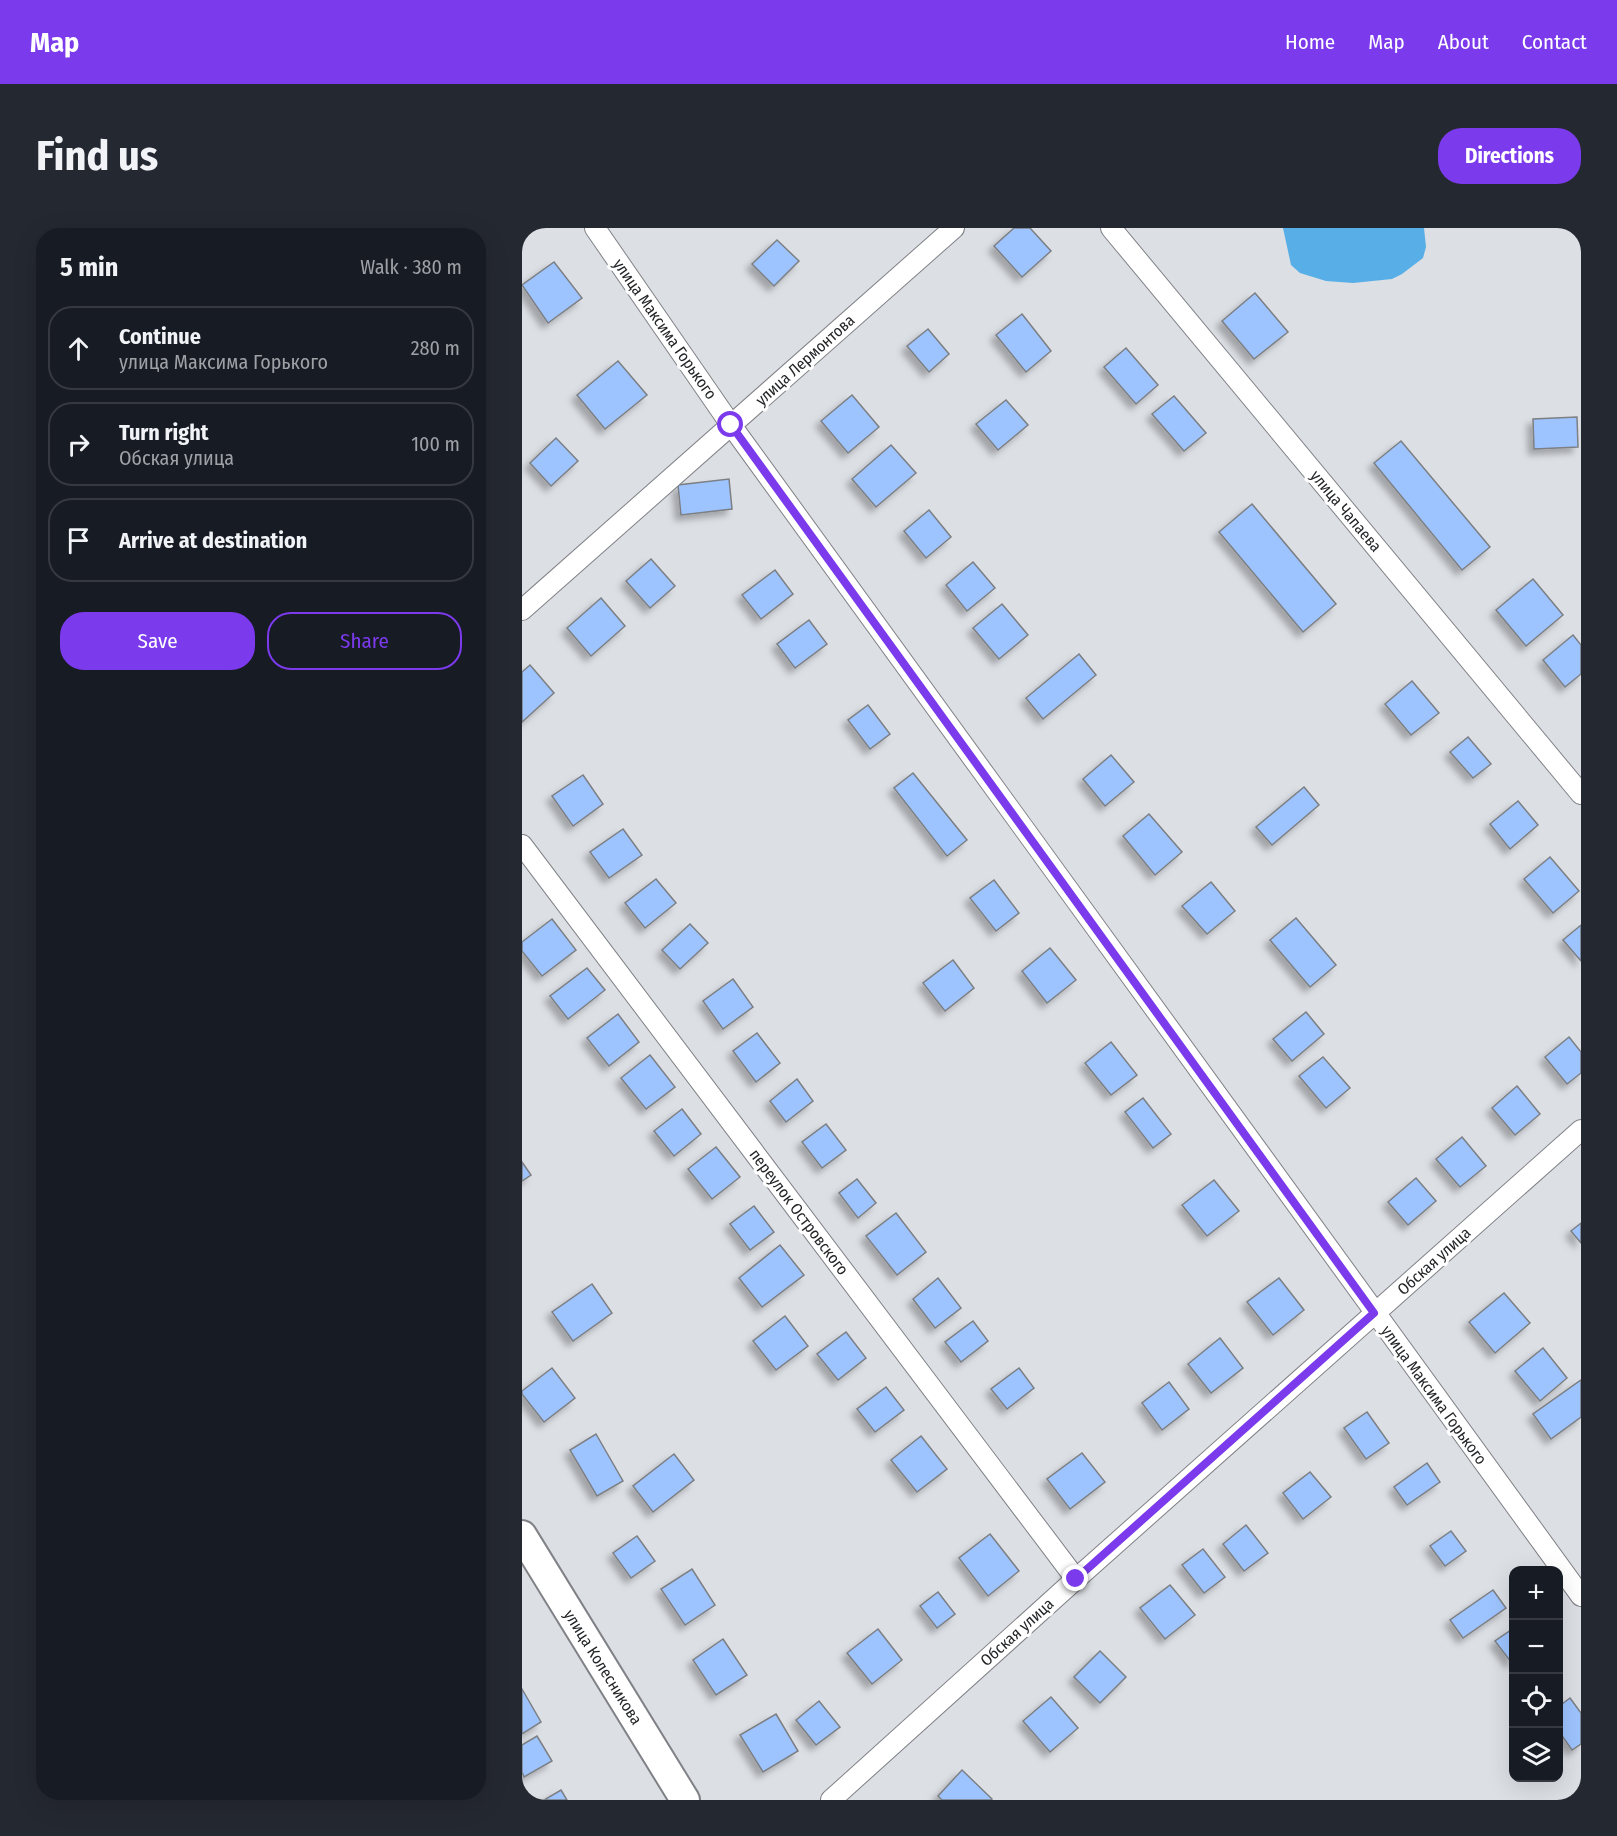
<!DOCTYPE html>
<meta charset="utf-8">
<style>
:root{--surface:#171b24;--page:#242831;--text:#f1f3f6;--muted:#9ea1a6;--line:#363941;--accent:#7c3aed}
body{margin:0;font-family:"Fira Sans Condensed",sans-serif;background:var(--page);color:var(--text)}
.controls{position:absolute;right:18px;bottom:18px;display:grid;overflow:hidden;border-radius:12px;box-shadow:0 6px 24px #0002}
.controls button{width:54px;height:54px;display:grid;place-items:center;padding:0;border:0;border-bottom:2px solid var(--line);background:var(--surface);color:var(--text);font:30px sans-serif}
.stop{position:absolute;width:18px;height:18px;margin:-14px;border:4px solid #7c3aed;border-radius:50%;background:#fff}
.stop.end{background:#7c3aed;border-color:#fff;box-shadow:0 2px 6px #0008}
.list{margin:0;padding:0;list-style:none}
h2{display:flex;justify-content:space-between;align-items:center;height:78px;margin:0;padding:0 24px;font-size:26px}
h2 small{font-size:20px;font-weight:400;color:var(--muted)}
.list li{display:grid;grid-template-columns:39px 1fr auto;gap:18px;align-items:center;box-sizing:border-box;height:84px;margin:0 12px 12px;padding:0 12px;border:2px solid var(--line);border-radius:24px}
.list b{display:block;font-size:22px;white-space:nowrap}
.list p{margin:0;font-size:20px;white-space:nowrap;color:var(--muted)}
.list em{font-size:20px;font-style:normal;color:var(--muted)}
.actions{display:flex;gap:12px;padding:18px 24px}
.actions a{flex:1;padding:14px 0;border:2px solid var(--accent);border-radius:24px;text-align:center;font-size:21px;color:var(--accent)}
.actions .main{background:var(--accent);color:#fff}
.icon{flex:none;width:33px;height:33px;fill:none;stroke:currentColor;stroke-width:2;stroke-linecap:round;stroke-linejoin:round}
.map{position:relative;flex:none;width:1059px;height:1572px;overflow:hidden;border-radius:24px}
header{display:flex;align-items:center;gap:36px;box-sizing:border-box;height:84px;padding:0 30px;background:var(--accent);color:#fff}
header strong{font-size:28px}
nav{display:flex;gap:33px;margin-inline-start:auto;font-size:21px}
.intro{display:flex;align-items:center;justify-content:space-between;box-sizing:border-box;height:144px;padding:0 36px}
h1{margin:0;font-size:42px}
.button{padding:15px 27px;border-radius:24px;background:var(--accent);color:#fff;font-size:21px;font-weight:700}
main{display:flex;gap:36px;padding:0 36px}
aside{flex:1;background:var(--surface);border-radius:24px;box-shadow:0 6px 24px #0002}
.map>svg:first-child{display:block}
</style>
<header>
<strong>Map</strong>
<nav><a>Home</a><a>Map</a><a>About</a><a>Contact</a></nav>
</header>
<div class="intro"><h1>Find us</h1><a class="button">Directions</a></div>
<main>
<aside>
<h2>5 min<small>Walk · 380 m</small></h2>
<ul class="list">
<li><svg class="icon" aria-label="ahead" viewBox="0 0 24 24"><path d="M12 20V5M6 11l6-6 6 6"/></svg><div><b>Continue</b><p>улица Максима Горького</p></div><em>280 m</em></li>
<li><svg class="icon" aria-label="right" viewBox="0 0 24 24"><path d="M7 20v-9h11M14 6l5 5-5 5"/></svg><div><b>Turn right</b><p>Обская улица</p></div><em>100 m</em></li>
<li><svg class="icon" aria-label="arrive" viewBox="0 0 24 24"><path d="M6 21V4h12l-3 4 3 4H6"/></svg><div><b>Arrive at destination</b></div></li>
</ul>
<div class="actions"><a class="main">Save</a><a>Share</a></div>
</aside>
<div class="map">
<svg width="1059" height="1572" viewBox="0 0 1059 1572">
<defs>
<filter id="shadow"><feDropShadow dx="-5.5" dy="5.5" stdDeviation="3" flood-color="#0004"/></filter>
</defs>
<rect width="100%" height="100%" fill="#dcdfe4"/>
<path fill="#58afe7" d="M761 0H902L904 19 901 30 880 46 870 51 831 55 804 53 778 45 769 37Z"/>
<g fill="#9ec4ff" stroke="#7c7f83" stroke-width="1.5" filter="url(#shadow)">
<path d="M492 0H508L529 23 500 49 472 18Z"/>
<path d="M255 12 277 33 252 58 230 36Z"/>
<path d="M32 34 60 70 26 95 0 57Z"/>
<path d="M733 65 766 104 732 131 700 93Z"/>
<path d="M500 86 529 123 504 144 474 107Z"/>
<path d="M406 101 427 126 407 144 385 118Z"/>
<path d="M604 120 636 157 614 176 582 139Z"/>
<path d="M96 133 125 167 83 201 55 167Z"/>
<path d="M330 167 357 199 326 225 299 193Z"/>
<path d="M652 168 684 205 662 223 630 186Z"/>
<path d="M484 172 506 197 476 222 454 196Z"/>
<path d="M1055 189 1056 219 1012 221 1011 191Z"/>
<path d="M34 210 56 233 29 258 8 235Z"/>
<path d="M879 213 968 319 940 342 852 235Z"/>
<path d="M369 217 394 245 354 279 330 251Z"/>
<path d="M207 251 210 281 159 287 156 257Z"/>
<path d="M730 276 814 376 781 404 697 304Z"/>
<path d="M407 282 429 309 404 330 382 303Z"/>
<path d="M129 331 153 358 128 380 104 353Z"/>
<path d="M451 334 473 360 445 383 424 357Z"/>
<path d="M253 342 271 366 239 391 220 367Z"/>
<path d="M1011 351 1041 387 1004 418 974 382Z"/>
<path d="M79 370 103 398 69 428 45 400Z"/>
<path d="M480 376 506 407 477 431 451 400Z"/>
<path d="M287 392 305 416 273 440 255 416Z"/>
<path d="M1051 407 1059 417V446L1043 459 1021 432Z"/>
<path d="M557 426 574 447 521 491 504 470Z"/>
<path d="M8 437 32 465 0 494V444Z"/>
<path d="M890 453 917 485 889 507 863 476Z"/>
<path d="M346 477 368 506 348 521 326 492Z"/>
<path d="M946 509 969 536 951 550 928 524Z"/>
<path d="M589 527 612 554 583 578 561 551Z"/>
<path d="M391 545 445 612 425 628 372 560Z"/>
<path d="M61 547 81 576 51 598 30 568Z"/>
<path d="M782 559 797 577 750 617 734 599Z"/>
<path d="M996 573 1016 597 988 621 968 596Z"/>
<path d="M627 586 660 624 633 647 601 608Z"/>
<path d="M101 601 120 627 87 650 68 624Z"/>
<path d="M1028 629 1057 663 1031 685 1002 651Z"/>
<path d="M134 651 154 675 123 700 103 675Z"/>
<path d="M472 652 497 685 474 703 448 670Z"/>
<path d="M689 654 713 683 685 706 660 678Z"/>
<path d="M774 690 814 737 788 759 748 712Z"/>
<path d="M30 691 54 722 20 748 0 723V714Z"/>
<path d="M168 696 186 715 158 741 140 722Z"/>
<path d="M1059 697V733L1041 712Z"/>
<path d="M528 720 554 752 525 775 500 743Z"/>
<path d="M431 732 452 760 423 783 401 755Z"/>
<path d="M65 740 83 762 46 791 28 768Z"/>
<path d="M211 751 231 779 201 801 181 773Z"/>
<path d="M784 784 802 806 770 833 751 811Z"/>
<path d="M96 786 117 814 87 838 65 810Z"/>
<path d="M235 805 258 835 234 854 211 823Z"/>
<path d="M1047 809 1059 824V845L1045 856 1023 829Z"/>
<path d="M589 814 615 847 589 867 563 835Z"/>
<path d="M128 827 153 859 124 881 99 850Z"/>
<path d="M801 829 828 860 804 880 777 848Z"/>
<path d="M275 851 291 873 264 894 248 873Z"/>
<path d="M995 858 1018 886 993 907 970 880Z"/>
<path d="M621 870 649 906 631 920 603 884Z"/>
<path d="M160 881 179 906 152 928 132 903Z"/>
<path d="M304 896 324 922 300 940 280 914Z"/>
<path d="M940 909 964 938 938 959 914 931Z"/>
<path d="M194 919 218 949 190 971 166 941Z"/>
<path d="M0 934 9 947 0 953Z"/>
<path d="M894 950 914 973 886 997 866 974Z"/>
<path d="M335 951 354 975 336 990 317 965Z"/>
<path d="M692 952 717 983 685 1008 660 977Z"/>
<path d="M232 978 252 1004 228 1022 208 996Z"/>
<path d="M374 985 404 1024 375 1047 344 1008Z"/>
<path d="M1059 995V1015L1049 1003Z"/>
<path d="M258 1017 282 1047 240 1079 217 1050Z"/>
<path d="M416 1050 439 1080 413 1100 391 1071Z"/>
<path d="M757 1050 782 1082 751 1107 725 1074Z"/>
<path d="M70 1056 90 1085 51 1113 30 1084Z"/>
<path d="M982 1065 1008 1095 973 1125 947 1094Z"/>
<path d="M263 1088 286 1118 254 1142 231 1113Z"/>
<path d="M451 1093 466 1113 439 1134 423 1114Z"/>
<path d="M324 1104 344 1130 316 1152 295 1126Z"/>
<path d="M698 1110 721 1140 689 1165 666 1136Z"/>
<path d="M1021 1120 1045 1150 1018 1173 993 1143Z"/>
<path d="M30 1140 53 1170 22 1194 0 1166V1163Z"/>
<path d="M497 1140 512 1160 485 1181 469 1161Z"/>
<path d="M1059 1152V1189L1029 1211 1011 1186Z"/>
<path d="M647 1154 667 1181 640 1202 620 1175Z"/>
<path d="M364 1159 382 1182 353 1204 335 1181Z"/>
<path d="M845 1184 867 1215 844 1231 822 1200Z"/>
<path d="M74 1206 101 1253 75 1268 48 1222Z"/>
<path d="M399 1208 425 1241 395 1264 369 1232Z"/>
<path d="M560 1225 583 1254 548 1281 525 1251Z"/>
<path d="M152 1226 172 1252 131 1284 111 1258Z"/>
<path d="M905 1235 918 1254 885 1277 872 1259Z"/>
<path d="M788 1244 809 1269 781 1291 761 1265Z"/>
<path d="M724 1297 746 1325 722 1343 701 1316Z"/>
<path d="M929 1303 944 1323 923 1338 908 1318Z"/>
<path d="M468 1306 497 1343 466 1368 437 1330Z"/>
<path d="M115 1308 133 1333 109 1350 91 1325Z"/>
<path d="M681 1321 703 1349 682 1365 660 1337Z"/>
<path d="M170 1341 193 1377 163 1397 139 1361Z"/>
<path d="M648 1357 673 1387 643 1411 618 1380Z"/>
<path d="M971 1362 984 1380 941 1410 928 1392Z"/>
<path d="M416 1364 433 1386 415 1400 398 1378Z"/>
<path d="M992 1400V1432L989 1434 973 1413Z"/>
<path d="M356 1401 380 1432 350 1456 325 1425Z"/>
<path d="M201 1411 225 1447 194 1467 171 1432Z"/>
<path d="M578 1423 604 1449 578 1475 552 1449Z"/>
<path d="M0 1461 19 1494 0 1506Z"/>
<path d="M529 1469 556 1500 528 1524 501 1493Z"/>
<path d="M1048 1470 1059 1485V1516L1050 1522 1036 1502V1479Z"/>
<path d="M297 1473 318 1499 294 1517 274 1492Z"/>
<path d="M254 1486 276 1523 241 1544 218 1507Z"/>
<path d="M15 1508 30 1533 2 1549 0 1544V1517Z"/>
<path d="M440 1542 470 1571 469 1572H420L416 1568Z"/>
<path d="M39 1562 45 1572H22Z"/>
</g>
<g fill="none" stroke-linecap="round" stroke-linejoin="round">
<defs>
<g id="street">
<path d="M73 0 209 197 1059 1368"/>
<path d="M589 0 1059 566"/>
<path d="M0 382 432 0"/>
<path d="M0 617 554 1351"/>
<path d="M309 1572 554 1351 1059 902"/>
</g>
<path id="secondary" d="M0 1307 163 1572"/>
</defs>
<use href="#street" stroke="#808287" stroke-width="22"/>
<use href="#secondary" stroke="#808287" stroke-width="32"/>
<use href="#street" stroke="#fff" stroke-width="20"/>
<use href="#secondary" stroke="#fff" stroke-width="28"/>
</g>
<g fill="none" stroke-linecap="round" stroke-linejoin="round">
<path stroke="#7c3aed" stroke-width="8" d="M209 197 852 1085 554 1351"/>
</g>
<g text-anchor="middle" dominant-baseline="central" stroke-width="6" stroke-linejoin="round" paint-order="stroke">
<g font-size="16" fill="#242527" stroke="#fff">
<text transform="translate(143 101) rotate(55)">улица Максима Горького</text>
<text transform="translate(283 132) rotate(-42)">улица Лермонтова</text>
<text transform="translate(824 283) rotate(50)">улица Чапаева</text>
<text transform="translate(277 984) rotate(53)">переулок Островского</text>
<text transform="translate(912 1033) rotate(-42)">Обская улица</text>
<text transform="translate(912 1167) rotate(54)">улица Максима Горького</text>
<text transform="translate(495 1404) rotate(-42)">Обская улица</text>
<text transform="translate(81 1439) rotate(58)">улица Колесникова</text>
</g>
</g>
</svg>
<div class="controls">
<button>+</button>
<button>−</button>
<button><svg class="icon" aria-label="locate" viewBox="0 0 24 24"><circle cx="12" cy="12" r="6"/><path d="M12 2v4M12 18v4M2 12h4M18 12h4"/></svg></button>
<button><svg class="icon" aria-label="layers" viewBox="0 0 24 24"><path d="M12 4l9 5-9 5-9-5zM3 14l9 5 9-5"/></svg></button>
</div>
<div class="stop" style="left:209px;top:197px"></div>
<div class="stop end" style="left:554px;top:1351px"></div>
</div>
</main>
